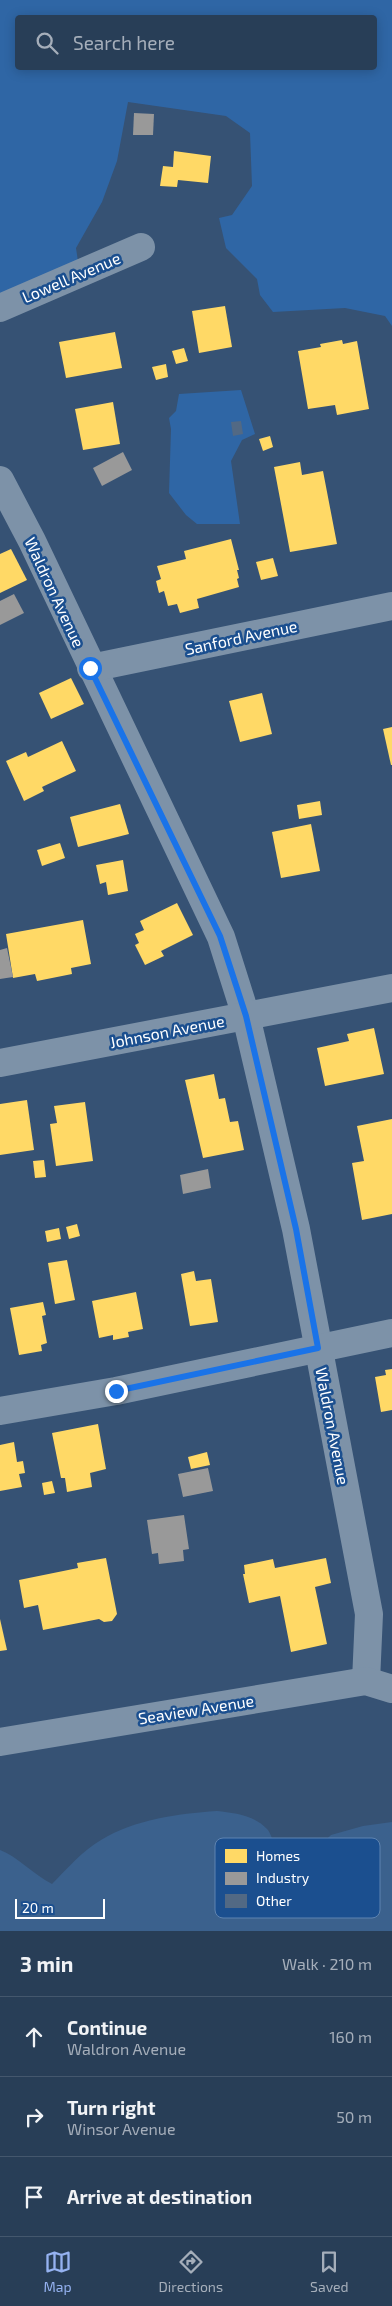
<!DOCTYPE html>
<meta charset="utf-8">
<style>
:root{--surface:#283e57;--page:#30455d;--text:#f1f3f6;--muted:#a5aeba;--line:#44576d;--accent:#95b2f1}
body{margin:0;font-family:"Exo 2",sans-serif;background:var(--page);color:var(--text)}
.scale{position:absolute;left:15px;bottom:12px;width:90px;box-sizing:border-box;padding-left:5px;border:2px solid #fff;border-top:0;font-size:14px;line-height:18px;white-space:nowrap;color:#fff;-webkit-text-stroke:4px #1b4f8f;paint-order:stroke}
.stop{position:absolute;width:15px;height:15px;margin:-11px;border:4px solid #1a73e8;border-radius:50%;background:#fff}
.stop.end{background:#1a73e8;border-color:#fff;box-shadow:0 1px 5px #0008}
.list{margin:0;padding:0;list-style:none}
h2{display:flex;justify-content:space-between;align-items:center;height:65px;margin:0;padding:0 20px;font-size:21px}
h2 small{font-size:16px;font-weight:400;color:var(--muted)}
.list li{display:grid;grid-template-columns:32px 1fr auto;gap:15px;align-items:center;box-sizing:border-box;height:80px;padding:0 20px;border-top:1px solid var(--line)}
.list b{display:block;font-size:19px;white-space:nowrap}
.list p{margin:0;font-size:16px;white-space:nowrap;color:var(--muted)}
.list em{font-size:16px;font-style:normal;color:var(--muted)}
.icon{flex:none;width:28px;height:28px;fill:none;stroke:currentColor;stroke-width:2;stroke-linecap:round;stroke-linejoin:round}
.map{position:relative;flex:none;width:392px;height:1931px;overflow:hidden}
.search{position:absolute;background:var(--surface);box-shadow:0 2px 12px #0003;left:15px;right:15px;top:15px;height:55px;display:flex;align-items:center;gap:12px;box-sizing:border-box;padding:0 18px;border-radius:5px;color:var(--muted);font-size:19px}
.sheet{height:305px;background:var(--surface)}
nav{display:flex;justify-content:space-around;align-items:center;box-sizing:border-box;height:70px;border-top:1px solid var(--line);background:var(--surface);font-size:14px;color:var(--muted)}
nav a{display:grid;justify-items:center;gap:2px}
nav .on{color:var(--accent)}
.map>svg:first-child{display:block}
</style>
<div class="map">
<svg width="392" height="1931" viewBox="0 0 392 1931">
<rect width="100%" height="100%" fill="#365274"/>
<g fill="#2f66a5" fill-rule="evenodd">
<path d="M0 0H392V326L385 316 345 308 273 312 260 295 257 279 226 248 219 218 232 215 252 186 250 133 226 116 128 102 117 161 102 202 76 248 79 268 0 308ZM18 18H374V68H18Z"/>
<path d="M241 390 255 434 242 440 231 461 240 524H197L186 515 169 493 171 429 169 418 176 411 179 394Z"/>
</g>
<path fill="#3b618d" d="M217 1811C234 1813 254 1815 267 1829 273 1835 278 1861 285 1872L307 1858 331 1835 363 1826 392 1822V1931H0V1850C18 1857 33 1874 52 1884 67 1869 82 1851 101 1840 136 1819 177 1814 217 1811Z"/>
<g fill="#ffd966">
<path d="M174 151 211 156 208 183 178 180 177 187 160 186 163 166 173 167Z"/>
<path d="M225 306 232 347 199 353 192 311Z"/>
<path d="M115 332 122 368 66 378 59 342Z"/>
<path d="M342 340 343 344 357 341 369 409 337 415 335 405 308 409 298 351 321 347 320 344Z"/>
<path d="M184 348 188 361 176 364 172 351Z"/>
<path d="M166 364 168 377 156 380 152 367Z"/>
<path d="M113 402 120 444 83 450 75 409Z"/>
<path d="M270 436 273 447 263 451 259 439Z"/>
<path d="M300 462 302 475 323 471 337 544 290 552 274 467Z"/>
<path d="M231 539 239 570H237L239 578 237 579 239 587 197 599 199 608 180 613 177 604 168 606 164 591 159 593 156 581 161 579 157 566 186 559 184 551Z"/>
<path d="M11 549 27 580 0 593V554Z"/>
<path d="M273 558 278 576 261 580 256 562Z"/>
<path d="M71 678 84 704 51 719 39 693Z"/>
<path d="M262 693 272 734 240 742 229 701Z"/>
<path d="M392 727V765H391L383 729Z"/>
<path d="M62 741 76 771 42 787 44 791 24 801 6 761 26 752 28 757Z"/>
<path d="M320 801 322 815 299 819 297 805Z"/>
<path d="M120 804 129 834 78 847 70 817Z"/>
<path d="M311 824 320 871 281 878 272 832Z"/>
<path d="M60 843 65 858 42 866 37 850Z"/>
<path d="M123 860 128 891 108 895 106 882 100 884 96 865Z"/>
<path d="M177 903 193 935 161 951 164 956 145 965 135 945 139 943 135 934 144 930 140 921Z"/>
<path d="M83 920 91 964 71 968 72 974 37 981 35 974 13 978 6 934Z"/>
<path d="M374 1028 384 1074 325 1086 317 1048 349 1041 347 1034Z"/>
<path d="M214 1074 219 1099 225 1098 230 1122 238 1121 244 1150 203 1158 185 1080Z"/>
<path d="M27 1100 34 1150 0 1155V1104Z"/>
<path d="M85 1102 93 1161 56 1166 50 1124 57 1123 54 1106Z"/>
<path d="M392 1119V1214L362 1220 352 1163 364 1161 357 1126Z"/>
<path d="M44 1160 46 1177 35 1178 33 1161Z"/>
<path d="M77 1224 80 1236 69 1239 66 1227Z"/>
<path d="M59 1228 61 1239 47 1242 45 1231Z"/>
<path d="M67 1260 75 1300 55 1304 48 1263Z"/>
<path d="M194 1271 196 1281 211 1279 218 1322 190 1326 181 1274Z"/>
<path d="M136 1292 143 1329 128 1332 129 1337 113 1340V1335L99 1338 92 1301Z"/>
<path d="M43 1302 46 1315 42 1316 47 1343 41 1345 42 1351 19 1355 10 1308Z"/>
<path d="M392 1369V1410L381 1412 375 1377 386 1375 385 1370Z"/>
<path d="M98 1424 106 1469 90 1473 92 1487 67 1492 65 1478H61L52 1433Z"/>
<path d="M14 1442 17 1462 23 1461 25 1473 19 1474 22 1487 0 1491V1445Z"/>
<path d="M207 1452 210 1465 191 1469 188 1457Z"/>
<path d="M52 1481 55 1493 44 1495 42 1483Z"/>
<path d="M106 1558 117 1614 112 1621 104 1622 99 1619 43 1630 38 1605 24 1608 19 1580 78 1568 77 1563Z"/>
<path d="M326 1558 331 1583 315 1587 327 1644 291 1652 280 1596 249 1603 243 1574H245L244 1565 273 1559 275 1568Z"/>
<path d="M0 1619 7 1650 0 1651Z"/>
</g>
<g fill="#999">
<path d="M134 113 154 114 153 135H133Z"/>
<path d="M123 452 132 470 102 486 93 468Z"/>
<path d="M14 594 24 613 0 625V601Z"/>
<path d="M7 948 13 977 0 979V950Z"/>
<path d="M208 1169 211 1188 183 1194 180 1175Z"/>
<path d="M208 1468 213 1491 183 1497 178 1474Z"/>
<path d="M184 1515 189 1549 183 1550 184 1561 159 1564 158 1553 152 1554 147 1520Z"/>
</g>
<path fill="#526984" d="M241 421 243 434 233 436 231 422Z"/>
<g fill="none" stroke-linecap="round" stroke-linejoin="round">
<g stroke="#7d92a8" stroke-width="28">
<path d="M0 308 141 247"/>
<path d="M0 480 32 541 221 937 246 1016 296 1229 369 1614 366 1681"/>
<path d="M91 668 392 606"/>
<path d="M0 1063 392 988"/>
<path d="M0 1411 116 1391 392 1333"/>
<path d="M0 1742 366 1681 392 1689"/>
</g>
</g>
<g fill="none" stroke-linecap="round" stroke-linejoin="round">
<path stroke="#1a73e8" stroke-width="6" d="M90 668 220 936 246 1016 296 1229 318 1348 116 1391"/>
</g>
<g text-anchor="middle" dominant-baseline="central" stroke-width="5" stroke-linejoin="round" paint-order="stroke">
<g font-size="16" fill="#fff" stroke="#1b4f8f">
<text transform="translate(71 277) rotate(-23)">Lowell Avenue</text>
<text transform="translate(55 592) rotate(65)">Waldron Avenue</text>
<text transform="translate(241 637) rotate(-12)">Sanford Avenue</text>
<text transform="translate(167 1031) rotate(-11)">Johnson Avenue</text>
<text transform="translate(333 1426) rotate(79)">Waldron Avenue</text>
<text transform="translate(196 1709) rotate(-9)">Seaview Avenue</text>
</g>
</g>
<rect x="215" y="1838" width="165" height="80" rx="8" fill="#1b4f8f" stroke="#5f84b1" stroke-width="1"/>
<rect x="225" y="1849" width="22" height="14" fill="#ffd966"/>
<rect x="225" y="1872" width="22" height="13" fill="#999"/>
<rect x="225" y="1894" width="22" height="14" fill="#526984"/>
<g font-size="14" fill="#fff">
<text x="256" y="1861">Homes</text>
<text x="256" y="1883">Industry</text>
<text x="256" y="1906">Other</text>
</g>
</svg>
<div class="scale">20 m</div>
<div class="stop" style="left:90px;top:668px"></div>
<div class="stop end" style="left:116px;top:1391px"></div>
<div class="search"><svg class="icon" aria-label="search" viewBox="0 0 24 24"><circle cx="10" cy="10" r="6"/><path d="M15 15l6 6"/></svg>Search here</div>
</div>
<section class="sheet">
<h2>3 min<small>Walk · 210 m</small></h2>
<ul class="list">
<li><svg class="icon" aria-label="ahead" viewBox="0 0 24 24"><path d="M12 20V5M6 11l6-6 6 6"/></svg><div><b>Continue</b><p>Waldron Avenue</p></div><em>160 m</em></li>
<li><svg class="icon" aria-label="right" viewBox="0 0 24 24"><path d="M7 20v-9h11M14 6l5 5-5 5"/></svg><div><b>Turn right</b><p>Winsor Avenue</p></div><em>50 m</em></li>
<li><svg class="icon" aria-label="arrive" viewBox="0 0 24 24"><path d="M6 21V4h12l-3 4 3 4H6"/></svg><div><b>Arrive at destination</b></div></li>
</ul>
</section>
<nav>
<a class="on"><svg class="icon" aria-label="map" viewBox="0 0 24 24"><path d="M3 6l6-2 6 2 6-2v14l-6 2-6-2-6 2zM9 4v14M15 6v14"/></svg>Map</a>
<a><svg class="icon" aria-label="directions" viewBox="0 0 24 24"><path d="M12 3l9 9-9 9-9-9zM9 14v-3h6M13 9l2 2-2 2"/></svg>Directions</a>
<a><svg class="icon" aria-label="saved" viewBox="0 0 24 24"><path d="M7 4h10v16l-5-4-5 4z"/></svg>Saved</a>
</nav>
